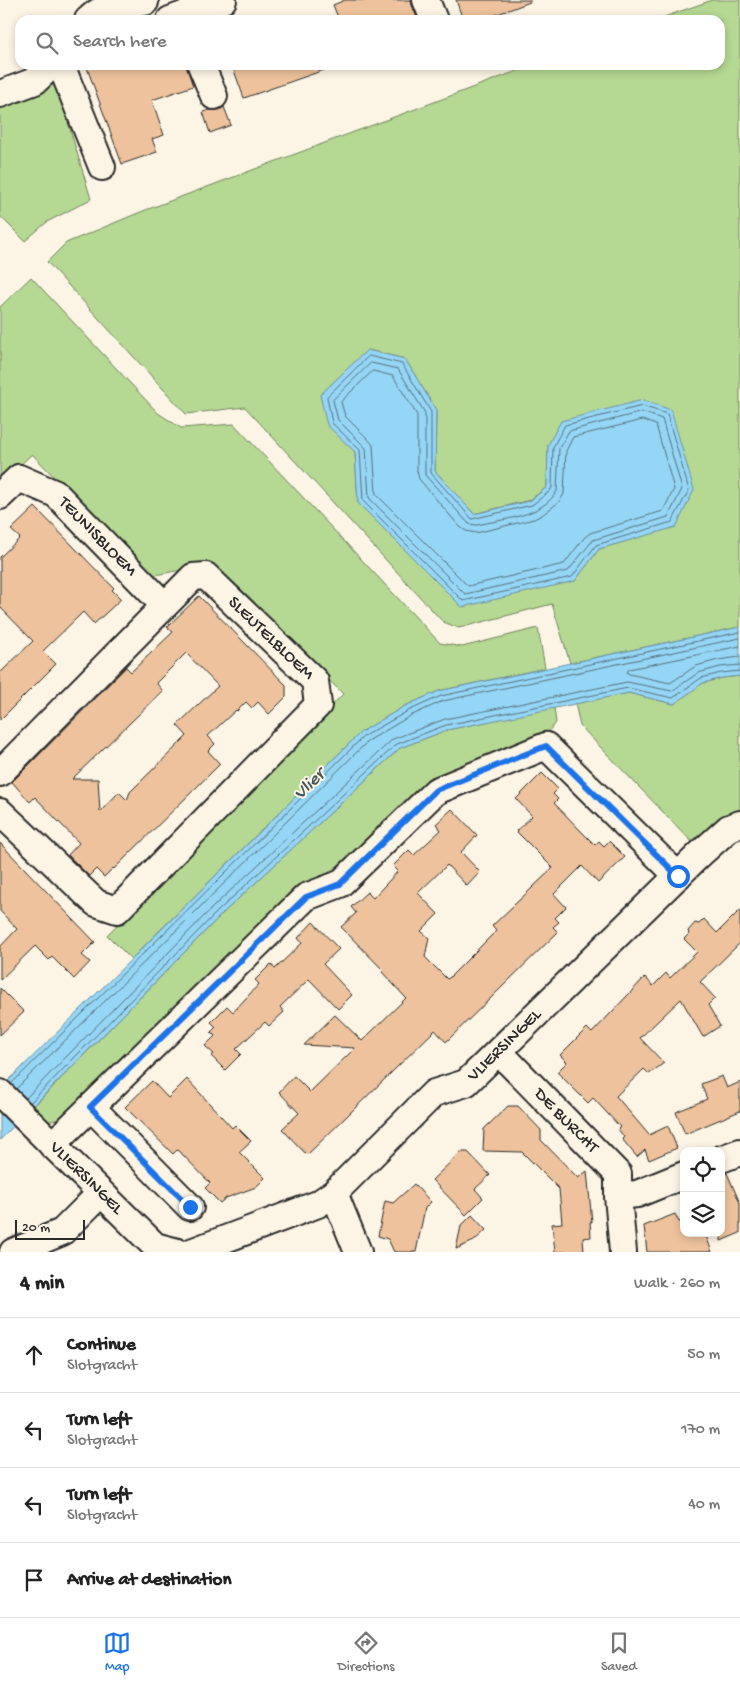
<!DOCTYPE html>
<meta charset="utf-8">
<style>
:root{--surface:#fff;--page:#f2f2f2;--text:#222;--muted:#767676;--line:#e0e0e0;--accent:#1a73e8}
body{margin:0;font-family:"Gochi Hand",sans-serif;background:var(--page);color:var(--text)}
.controls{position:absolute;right:15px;bottom:15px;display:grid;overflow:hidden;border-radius:10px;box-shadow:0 2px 8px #0003}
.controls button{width:45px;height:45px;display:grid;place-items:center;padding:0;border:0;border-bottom:1px solid var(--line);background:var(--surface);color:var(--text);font:25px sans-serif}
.scale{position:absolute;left:15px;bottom:12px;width:70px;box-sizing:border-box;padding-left:5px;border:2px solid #2b2b2b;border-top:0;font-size:14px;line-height:18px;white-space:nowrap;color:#2b2b2b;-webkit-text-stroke:4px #fcf5e5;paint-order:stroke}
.stop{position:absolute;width:15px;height:15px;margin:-11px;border:4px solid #1a73e8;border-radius:50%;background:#fff}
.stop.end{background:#1a73e8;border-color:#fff;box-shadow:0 1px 5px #0008}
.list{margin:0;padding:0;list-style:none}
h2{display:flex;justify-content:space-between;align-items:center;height:65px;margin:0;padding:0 20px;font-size:21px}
h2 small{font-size:16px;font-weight:400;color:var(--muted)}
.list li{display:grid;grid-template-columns:32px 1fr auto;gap:15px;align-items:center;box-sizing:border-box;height:75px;padding:0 20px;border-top:1px solid var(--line)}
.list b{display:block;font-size:19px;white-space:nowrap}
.list p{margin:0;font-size:16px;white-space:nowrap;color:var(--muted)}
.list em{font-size:16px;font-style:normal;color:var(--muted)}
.icon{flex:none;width:28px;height:28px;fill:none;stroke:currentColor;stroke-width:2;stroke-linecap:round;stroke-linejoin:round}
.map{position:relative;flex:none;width:740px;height:1252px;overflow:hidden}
.search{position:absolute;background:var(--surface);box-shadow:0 2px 8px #0003;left:15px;right:15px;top:15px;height:55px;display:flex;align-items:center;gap:12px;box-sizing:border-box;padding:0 18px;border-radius:15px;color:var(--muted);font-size:19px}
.sheet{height:365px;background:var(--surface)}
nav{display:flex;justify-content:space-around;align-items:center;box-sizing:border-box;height:70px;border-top:1px solid var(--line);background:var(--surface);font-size:14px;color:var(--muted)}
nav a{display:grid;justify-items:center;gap:2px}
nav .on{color:var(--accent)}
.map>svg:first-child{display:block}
</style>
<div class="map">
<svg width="740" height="1252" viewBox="0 0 740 1252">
<rect width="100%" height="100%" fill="#fcf5e5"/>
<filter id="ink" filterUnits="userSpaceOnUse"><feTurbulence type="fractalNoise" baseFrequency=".02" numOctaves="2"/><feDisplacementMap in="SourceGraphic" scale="10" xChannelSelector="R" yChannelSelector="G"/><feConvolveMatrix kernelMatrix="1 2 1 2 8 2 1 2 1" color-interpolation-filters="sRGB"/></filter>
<g filter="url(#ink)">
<g fill="#b5d892" stroke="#70825e" fill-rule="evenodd">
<path d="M712 0H740V627L570 663 552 604 459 628 443 622 245 407 186 414 47 262 66 243 143 211 533 65H720V20H656ZM368 350 405 359 436 410 435 471 474 514 530 500 547 487 548 445 676 526 599 549 575 581 358 503 355 452 320 395Z"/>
<path d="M47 83 57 86 91 199 47 222 25 241 0 216V100Z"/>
<path d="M31 277 158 413 181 428 234 424 440 643 462 647 538 628 545 668 439 691 405 706 361 732 131 959 107 935 343 694 213 564 150 576 32 454 0 484V307Z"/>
<path d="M740 676V813L694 844 580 726 575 703 629 693 674 704 703 683 722 678Z"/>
<path d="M554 707 556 723 547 733 484 760 425 793 384 820 353 854 328 873 309 885 68 1117 47 1122 33 1107 223 913 400 748 447 730Z"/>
</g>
<g fill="#95d6f6" stroke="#6b92a5">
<path d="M367 350 405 359 436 410 435 471 474 514 530 501 547 487 548 445 561 421 643 400 671 410 694 490 676 527 599 549 575 581 462 607 358 503 355 452 327 425 320 395Z"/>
<path d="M740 627V676L722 678 703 683 674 704 629 693 447 730 400 748 223 913 0 1140V1089L361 732 405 706 439 691Z"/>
</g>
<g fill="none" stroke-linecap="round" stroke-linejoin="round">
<g stroke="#556f7c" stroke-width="1">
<path d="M369 356 402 364 431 412V473L472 519 532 505 550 491 552 487 553 447 565 425 642 406 667 414 689 490 672 522 596 545 572 577 463 601 363 501 360 450 332 423 327 397Z"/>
<path d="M371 363 398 369 425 413V475L469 524 477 525C503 519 542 517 557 491L559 448 569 431 642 412 662 419 682 489 668 517 593 540 568 571 465 594 369 498 366 448 338 420 333 400Z"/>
<path d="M373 371 393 376 417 415V471L419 479 459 526 466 531 476 533 534 519 542 515 559 502 564 494 566 451 573 437 642 420 656 425 674 489 663 511 590 533 584 538 564 564 468 586 376 494 373 445 368 439 345 416 341 402Z"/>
<path d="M740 646 629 669 627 672 629 674 670 683 696 666 718 660 740 657"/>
<path d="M11 1084 364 736 408 711 441 696 740 632"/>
<path d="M16 1089 368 741 410 716 443 701 740 638"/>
<path d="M26 1098 215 905 393 739 445 719 627 682 672 691 698 673 720 667 740 665"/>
<path d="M30 1103 219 910 397 744 446 725 628 688 673 698 701 678 721 673 740 671"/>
</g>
</g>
<g fill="#edc29c" stroke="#2b2b2b" fill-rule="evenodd">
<path d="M345 0H410L418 20H339L333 5Z"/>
<path d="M456 0H530V2L482 20H463Z"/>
<path d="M86 65H186L193 86 152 100 164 135 152 139 157 152 122 164Z"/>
<path d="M232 65H326L327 69 244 98Z"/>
<path d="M224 107 231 125 210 133 203 112 209 110H219Z"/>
<path d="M35 507 114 588 112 590 121 599 94 624 83 612 43 651 56 664 0 720V673L33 641 0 607V557L20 538 11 530Z"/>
<path d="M199 596 286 685V697L269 714 258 702 252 708 246 702 237 711 236 710 208 736 215 744 208 751 220 764 114 869 113 868 104 877 96 869 89 876 68 855 79 843 35 797 30 802 12 782 126 667 131 672 173 632 167 627ZM186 653 218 686 177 725 187 736 130 792 127 800 119 792 100 812 98 779H72L163 691 156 683Z"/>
<path d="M542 773 558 789 553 794 558 799 554 803 581 831 595 845 599 841 604 846 609 841 625 857 598 883 582 866 554 894 566 907 555 918 559 922 553 927 558 932 446 1042 435 1030 307 1155 282 1129 299 1113 279 1092 294 1076 310 1092 355 1048 304 1045 335 1015 362 1041 406 998 382 972 384 971 341 927 356 913 351 907 367 892 373 898 398 871 393 866 409 850 414 855 441 830 436 824 452 809 477 835 461 852 480 872 467 886 447 865 418 893 438 914 421 931 429 938 425 957 447 979 449 978 496 931 492 926 553 868 516 831 532 816 516 799Z"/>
<path d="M0 843 95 942 82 955 90 962 74 979 52 957 49 960 35 946 0 980V947L17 929 0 911Z"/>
<path d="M740 910V943L700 982 715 998 708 1005 720 1026 703 1037 681 999 640 1038 664 1063 649 1074 644 1069 616 1096 649 1135 668 1126 677 1148 649 1160 645 1150 637 1157 622 1139 624 1137 618 1129 620 1127 593 1098 588 1103 557 1072 567 1062 560 1055 587 1028 592 1033 645 977 653 986 666 973 670 978 697 952 684 939 689 934 688 931 695 923 699 924 704 919 717 933Z"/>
<path d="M313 922 339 949 323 964 352 995 338 1009 309 979 280 1007 284 1012 269 1026 265 1022 236 1049 241 1054 225 1070 211 1056 214 1054 205 1046 215 1036 211 1032 216 1027 211 1022 227 1006 233 1012 259 984 255 980 271 964 275 969 302 943 298 938Z"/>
<path d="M0 988 24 1012 0 1035Z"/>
<path d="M722 1076 727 1088 740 1082V1111L685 1134 676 1112 707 1099 701 1084Z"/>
<path d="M187 1079 232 1128 235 1125 251 1141 239 1152 265 1178 256 1187 226 1198 220 1203 205 1188 210 1183 183 1155 177 1150 173 1154 125 1107 152 1081 168 1098Z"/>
<path d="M508 1106H518L541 1130V1140L578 1178 587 1171 592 1222H590L591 1237 583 1238 584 1252H555L552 1224 562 1223 559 1189 522 1152 483 1151 484 1129Z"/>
<path d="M461 1152H468L490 1175 475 1189 483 1198 466 1215 432 1180Z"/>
<path d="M727 1173 740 1203V1233L721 1241V1174Z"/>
<path d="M414 1184 431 1202 425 1208 416 1252H394L388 1239 378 1236 385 1201 393 1203Z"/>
<path d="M675 1214 679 1222 684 1220V1233H705L712 1252H647L644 1226Z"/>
<path d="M472 1215 486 1230 474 1241 456 1249 461 1226Z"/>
</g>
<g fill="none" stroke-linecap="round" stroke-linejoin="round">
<defs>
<g id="minor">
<path d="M426 0 434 20"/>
<path d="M88 20C104 4 123 3 145 2"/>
<path d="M170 20 223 0"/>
<path d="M61 65 102 167"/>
<path d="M201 65 214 96"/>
<path d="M0 94 35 81 52 65"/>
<path id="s1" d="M0 496 19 478 56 494 164 605"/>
<path id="s2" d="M0 773 193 577 206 576 315 681 318 705 117 910 96 903 0 812"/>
<path id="s3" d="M499 1052 618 1174V1196L623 1252"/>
<path id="s4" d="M0 1093 155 1246 178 1252"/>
<path d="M91 1107 190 1207"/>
<path d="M52 1145 306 897 340 884 436 791 546 746 678 876"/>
<path d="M721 1159 740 1152"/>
<path d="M334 1193 358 1252"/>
<path d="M618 1196 637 1194 684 1175"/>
<path d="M13 1252 62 1232 101 1193"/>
<path id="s5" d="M191 1252 318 1204 334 1193 434 1093 466 1083 699 855 729 828 740 824"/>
</g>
</defs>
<use href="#minor" stroke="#2b2b2b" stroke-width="30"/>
<use href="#minor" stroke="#fcf5e5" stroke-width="26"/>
</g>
</g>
<g fill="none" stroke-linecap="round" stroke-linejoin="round" filter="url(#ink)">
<path stroke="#1a73e8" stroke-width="6" d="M190 1207 90 1107 306 897 340 884 436 790 546 746 678 876"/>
</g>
<g text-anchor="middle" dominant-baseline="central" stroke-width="4" stroke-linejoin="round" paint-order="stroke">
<g font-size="18" fill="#2b2b2b" stroke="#fcf5e5">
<text stroke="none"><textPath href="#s1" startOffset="126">TEUNISBLOEM</textPath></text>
<text stroke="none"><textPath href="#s2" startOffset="378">SLEUTELBLOEM</textPath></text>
<text stroke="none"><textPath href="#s5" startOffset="384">VLIERSINGEL</textPath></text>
<text stroke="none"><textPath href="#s3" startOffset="96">DE BURCHT</textPath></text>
<text stroke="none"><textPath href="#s4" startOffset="121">VLIERSINGEL</textPath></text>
</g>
<g font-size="19" font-style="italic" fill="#46565e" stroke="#fcf5e5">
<text transform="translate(310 785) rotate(-45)">Vlier</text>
</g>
</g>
</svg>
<div class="controls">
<button><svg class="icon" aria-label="locate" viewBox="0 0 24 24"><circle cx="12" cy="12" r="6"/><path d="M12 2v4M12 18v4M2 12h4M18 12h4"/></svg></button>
<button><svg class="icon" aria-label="layers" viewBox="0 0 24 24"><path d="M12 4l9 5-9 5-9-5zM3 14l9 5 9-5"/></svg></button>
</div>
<div class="scale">20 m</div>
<div class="stop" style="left:678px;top:876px"></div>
<div class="stop end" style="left:190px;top:1207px"></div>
<div class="search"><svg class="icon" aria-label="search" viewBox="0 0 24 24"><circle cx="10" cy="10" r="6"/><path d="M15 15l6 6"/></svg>Search here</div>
</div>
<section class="sheet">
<h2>4 min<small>Walk · 260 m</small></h2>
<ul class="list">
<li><svg class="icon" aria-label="ahead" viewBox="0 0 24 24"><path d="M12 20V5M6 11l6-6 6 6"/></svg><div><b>Continue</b><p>Slotgracht</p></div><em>50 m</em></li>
<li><svg class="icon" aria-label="left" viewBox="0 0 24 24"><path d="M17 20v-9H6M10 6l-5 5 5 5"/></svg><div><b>Turn left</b><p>Slotgracht</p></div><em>170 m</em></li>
<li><svg class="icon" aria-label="left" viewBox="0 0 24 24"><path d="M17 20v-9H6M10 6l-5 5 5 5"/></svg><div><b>Turn left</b><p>Slotgracht</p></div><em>40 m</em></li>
<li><svg class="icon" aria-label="arrive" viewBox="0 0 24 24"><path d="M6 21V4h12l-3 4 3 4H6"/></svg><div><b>Arrive at destination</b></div></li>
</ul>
</section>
<nav>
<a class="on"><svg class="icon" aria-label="map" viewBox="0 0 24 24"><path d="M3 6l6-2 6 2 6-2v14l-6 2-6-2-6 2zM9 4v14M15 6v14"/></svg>Map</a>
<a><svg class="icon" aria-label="directions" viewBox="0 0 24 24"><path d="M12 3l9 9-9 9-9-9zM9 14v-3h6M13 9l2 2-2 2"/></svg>Directions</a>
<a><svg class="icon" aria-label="saved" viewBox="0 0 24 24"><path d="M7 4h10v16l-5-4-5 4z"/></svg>Saved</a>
</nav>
